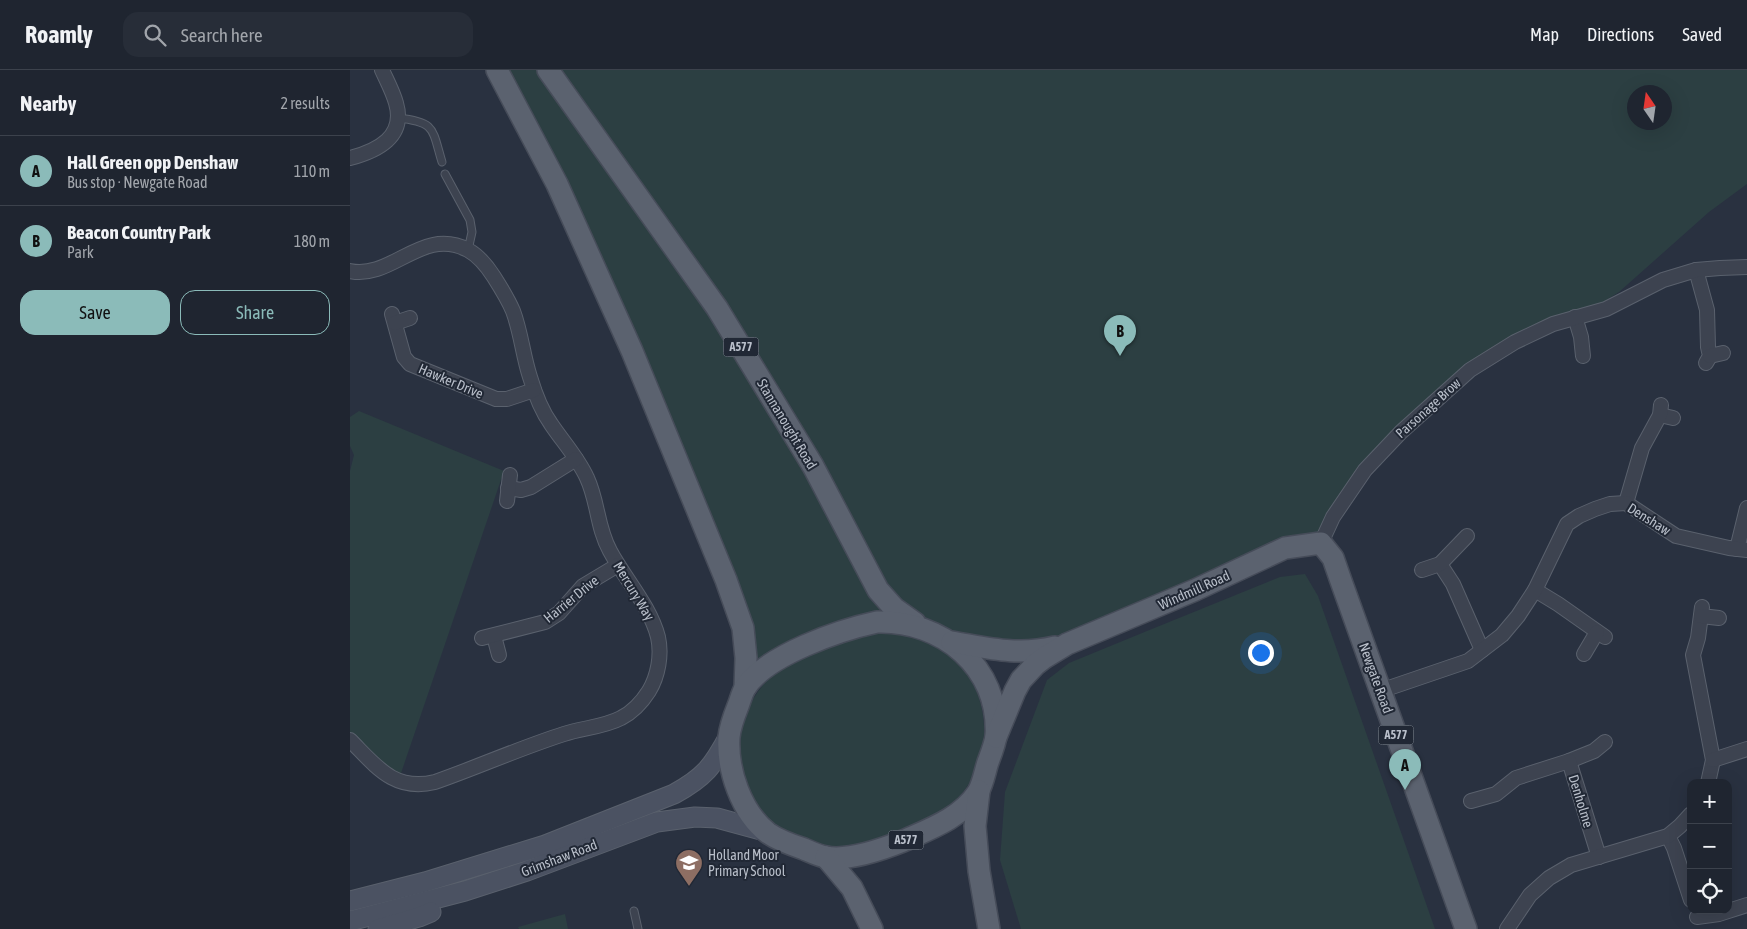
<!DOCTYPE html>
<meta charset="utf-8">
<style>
:root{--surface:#1f2530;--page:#272d38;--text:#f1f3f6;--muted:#a1a5ab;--line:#3c424c;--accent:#8bbbb9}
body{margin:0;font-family:"Asap Condensed",sans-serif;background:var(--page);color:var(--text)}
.controls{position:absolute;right:15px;bottom:15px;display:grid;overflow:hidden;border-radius:10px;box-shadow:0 5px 20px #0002}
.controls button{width:45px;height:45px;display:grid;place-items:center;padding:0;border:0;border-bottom:1px solid var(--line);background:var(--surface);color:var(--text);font:25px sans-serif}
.compass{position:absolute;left:1277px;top:15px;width:45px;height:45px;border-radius:50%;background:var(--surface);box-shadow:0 5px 20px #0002;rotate:347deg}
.you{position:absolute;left:910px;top:582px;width:18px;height:18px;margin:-12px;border:4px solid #fff;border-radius:50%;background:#1a73e8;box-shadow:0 0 0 8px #1a73e833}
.badge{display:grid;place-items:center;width:32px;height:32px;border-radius:50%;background:var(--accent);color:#111;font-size:16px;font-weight:700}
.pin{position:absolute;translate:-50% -41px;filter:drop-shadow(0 1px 2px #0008)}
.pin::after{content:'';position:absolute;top:26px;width:18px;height:15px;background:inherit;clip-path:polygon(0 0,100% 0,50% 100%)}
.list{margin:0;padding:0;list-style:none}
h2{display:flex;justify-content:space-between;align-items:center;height:65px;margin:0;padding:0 20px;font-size:21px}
h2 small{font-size:16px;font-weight:400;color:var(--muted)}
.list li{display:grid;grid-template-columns:32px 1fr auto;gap:15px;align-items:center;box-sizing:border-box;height:70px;padding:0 20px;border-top:1px solid var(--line)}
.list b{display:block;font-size:19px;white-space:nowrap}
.list p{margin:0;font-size:16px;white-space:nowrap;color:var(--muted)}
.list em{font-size:16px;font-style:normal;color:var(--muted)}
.actions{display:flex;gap:10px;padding:15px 20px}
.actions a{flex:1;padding:11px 0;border:1px solid var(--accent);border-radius:15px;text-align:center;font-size:18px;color:var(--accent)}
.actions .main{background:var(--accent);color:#111}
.icon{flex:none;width:28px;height:28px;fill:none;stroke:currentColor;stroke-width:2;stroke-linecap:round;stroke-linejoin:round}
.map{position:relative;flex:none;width:1397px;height:859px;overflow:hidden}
header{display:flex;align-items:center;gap:30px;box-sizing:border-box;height:70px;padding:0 25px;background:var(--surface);border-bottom:1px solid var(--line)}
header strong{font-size:24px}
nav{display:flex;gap:28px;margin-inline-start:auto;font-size:18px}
.search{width:350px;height:45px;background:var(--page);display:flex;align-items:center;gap:12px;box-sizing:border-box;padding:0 18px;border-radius:15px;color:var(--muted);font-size:19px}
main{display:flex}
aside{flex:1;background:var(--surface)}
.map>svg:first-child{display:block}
</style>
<header>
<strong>Roamly</strong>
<div class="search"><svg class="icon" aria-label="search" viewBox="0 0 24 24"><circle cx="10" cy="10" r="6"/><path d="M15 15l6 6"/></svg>Search here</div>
<nav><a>Map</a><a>Directions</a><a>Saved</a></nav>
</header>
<main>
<aside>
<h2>Nearby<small>2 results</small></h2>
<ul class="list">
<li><span class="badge">A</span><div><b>Hall Green opp Denshaw</b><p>Bus stop · Newgate Road</p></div><em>110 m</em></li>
<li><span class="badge">B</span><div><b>Beacon Country Park</b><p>Park</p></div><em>180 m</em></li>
</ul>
<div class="actions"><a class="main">Save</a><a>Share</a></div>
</aside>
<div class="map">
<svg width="1397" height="859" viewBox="0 0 1397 859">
<rect width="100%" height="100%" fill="#293140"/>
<g fill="#2c3f42" fill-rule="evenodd">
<path d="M157 0H190L370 252 536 543H514L445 570 405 596Z"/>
<path d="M198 0H1397V114L1359 142 1269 222 1236 243 1165 272 1050 362 971 473 717 574 599 571 544 538 463 396ZM1284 22H1314V52H1284Z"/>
<path d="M9 341 154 401 48 712 0 670V401L4 385 0 376V347Z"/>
<path d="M955 504 968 526 1085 859H671L650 790 655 722 697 610 719 593 797 561 930 507Z"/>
<path d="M530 561C539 562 549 561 557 563 566 565 587 574 595 580 642 615 648 688 606 730 589 747 565 755 543 764 522 772 500 780 477 777 471 777 465 773 459 771 450 767 440 765 431 760 378 728 377 644 423 605 449 583 496 569 530 561Z"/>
<path d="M215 844 218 859H169L168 857Z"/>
</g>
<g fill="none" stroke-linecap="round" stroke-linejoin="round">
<defs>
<g id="lane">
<path d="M48 48C86 52 82 59 92 92"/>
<path d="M95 104 120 150 122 162 118 180"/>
<path d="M284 841 288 859"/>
</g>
<g id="street">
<path d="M0 88C27 81 56 67 46 33 43 22 37 11 32 0"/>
<path d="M1346 200 1357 240 1358 277 1360 286 1356 293"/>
<path d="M0 201C42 210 72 156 118 180 129 186 137 196 144 207 151 218 158 229 163 241 171 262 173 286 180 307 185 324 191 340 201 354 213 372 228 388 237 408 248 431 247 458 260 481 275 509 300 536 308 567 312 585 308 606 299 621 292 632 283 642 271 648 254 657 232 658 214 664 170 678 128 697 85 712 44 722 26 696 0 670"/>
<path d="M42 244 54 287 60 294 146 329H157L184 320"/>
<path d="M1225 247 1231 267 1233 286"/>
<path d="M45 253 60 248"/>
<path d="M1360 286 1373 283"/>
<path d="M1310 345 1323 348"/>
<path d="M158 418 171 420 181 417 226 389"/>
<path d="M157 431 160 405"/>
<path d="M1276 433 1292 378 1310 345 1311 335"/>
<path d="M971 473 983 447 1015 400 1051 362 1120 300 1165 272 1203 254 1256 239 1313 210 1346 200 1370 198 1397 197"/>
<path d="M1387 479 1397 438"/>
<path d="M1090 494 1103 514 1132 580"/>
<path d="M1072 500 1090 494 1117 466"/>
<path d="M1185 520 1208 534 1255 567"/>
<path d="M1352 537 1348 568 1343 585 1363 690 1358 713"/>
<path d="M1351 546 1369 548"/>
<path d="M144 566 149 585"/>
<path d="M132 568 195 552 209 543 233 516 268 495"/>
<path d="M1234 584 1247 562"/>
<path d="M1030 621 1118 591 1152 565 1168 546 1185 520 1217 454 1229 446 1245 439 1260 434 1276 433 1326 466 1379 478 1397 480"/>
<path d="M1363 690 1397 679"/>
<path d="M1219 691 1244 681 1255 672"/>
<path d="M1121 731 1146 724 1166 708 1219 691 1249 787"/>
<path d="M1318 766 1324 778 1341 830"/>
<path d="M1347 847 1369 844 1397 835"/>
<path d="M1157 859 1180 825 1199 808 1221 795 1318 766 1330 756 1341 744"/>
</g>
<g id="secondary">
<path d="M0 831 75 812 195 775 324 724C355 707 363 696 379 666"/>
<path d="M0 851 115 821 177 801 307 752 345 747 367 748 418 762"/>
<path d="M28 859 69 847 81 842"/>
</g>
<g id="primary">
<path d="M147 0 207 114 282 281 376 510 393 558 396 588 395 618"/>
<path d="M198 0 367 238 463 396 528 520 544 538 565 553"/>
<path d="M527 552C592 550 650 597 646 666 645 674 641 684 638 692 635 701 633 714 628 722 611 748 580 759 553 771 533 779 498 791 476 787 469 786 461 782 454 779 442 775 428 770 418 763 391 742 377 700 379 667 380 657 384 646 388 636 390 631 392 623 395 618 416 585 490 560 527 552Z"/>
<path d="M602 572C638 578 667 586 705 577"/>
<path d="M646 667 665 621 671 610 685 595 694 588 717 574 845 520 935 478 971 473 983 488 991 511 1116 859"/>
<path d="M629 721 625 756 629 801 639 859"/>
<path d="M476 787 502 818 522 859"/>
</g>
</defs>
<use href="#lane" stroke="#5a616d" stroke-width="9"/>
<use href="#street" stroke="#5a616d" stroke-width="16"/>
<use href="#secondary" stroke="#5a616d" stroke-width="21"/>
<use href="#primary" stroke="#464c59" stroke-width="24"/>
<use href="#lane" stroke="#3d4350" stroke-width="7"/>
<use href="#street" stroke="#3d4350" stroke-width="14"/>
<use href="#secondary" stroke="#4b5262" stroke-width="19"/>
<use href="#primary" stroke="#5b626f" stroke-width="21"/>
</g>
<defs>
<symbol id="school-pin" viewBox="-11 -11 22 30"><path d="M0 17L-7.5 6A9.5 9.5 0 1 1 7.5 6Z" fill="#8d6e63" stroke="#212835"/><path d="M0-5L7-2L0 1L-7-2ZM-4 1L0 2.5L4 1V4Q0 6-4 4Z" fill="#fff"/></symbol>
</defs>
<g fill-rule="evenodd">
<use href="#school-pin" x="323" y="777" width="32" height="43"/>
</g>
<g text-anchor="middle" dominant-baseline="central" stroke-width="4" stroke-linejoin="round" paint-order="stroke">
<g fill="#212835" stroke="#8b929d" stroke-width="1">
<rect x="373.5" y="267.5" width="35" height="19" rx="4"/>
<rect x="1028.5" y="655.5" width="35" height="19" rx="4"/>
<rect x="538.5" y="760.5" width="35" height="19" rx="4"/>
</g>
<g font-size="12" font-weight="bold" fill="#b9bfca">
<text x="391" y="277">A577</text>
<text x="1046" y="665">A577</text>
<text x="556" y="770">A577</text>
</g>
<g font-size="14" fill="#b9bfca" stroke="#212835">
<text transform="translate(101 311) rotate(23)">Hawker Drive</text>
<text transform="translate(1078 338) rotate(-42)">Parsonage Brow</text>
<text transform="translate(437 354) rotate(59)">Stannanought Road</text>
<text transform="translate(1299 449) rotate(32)">Denshaw</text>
<text transform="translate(844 520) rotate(-24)">Windmill Road</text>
<text transform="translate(284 521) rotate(59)">Mercury Way</text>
<text transform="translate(221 529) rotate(-39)">Harrier Drive</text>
<text transform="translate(1026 608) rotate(70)">Newgate Road</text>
<text transform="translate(1231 731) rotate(73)">Denholme</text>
<text transform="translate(209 788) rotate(-21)">Grimshaw Road</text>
</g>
<g font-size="14" fill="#b9bfca" stroke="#212835" text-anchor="start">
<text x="358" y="785">Holland Moor<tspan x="358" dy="16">Primary School</tspan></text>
</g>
</g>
</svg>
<div class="controls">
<button>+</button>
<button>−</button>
<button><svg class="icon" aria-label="locate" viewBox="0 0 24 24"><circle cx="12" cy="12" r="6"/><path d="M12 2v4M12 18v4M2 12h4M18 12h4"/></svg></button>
</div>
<svg class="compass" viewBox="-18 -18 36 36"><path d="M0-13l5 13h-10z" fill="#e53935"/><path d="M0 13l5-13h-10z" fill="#a1a5ab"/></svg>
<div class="you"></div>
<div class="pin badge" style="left:1055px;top:720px">A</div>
<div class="pin badge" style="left:770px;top:286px">B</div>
</div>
</main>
